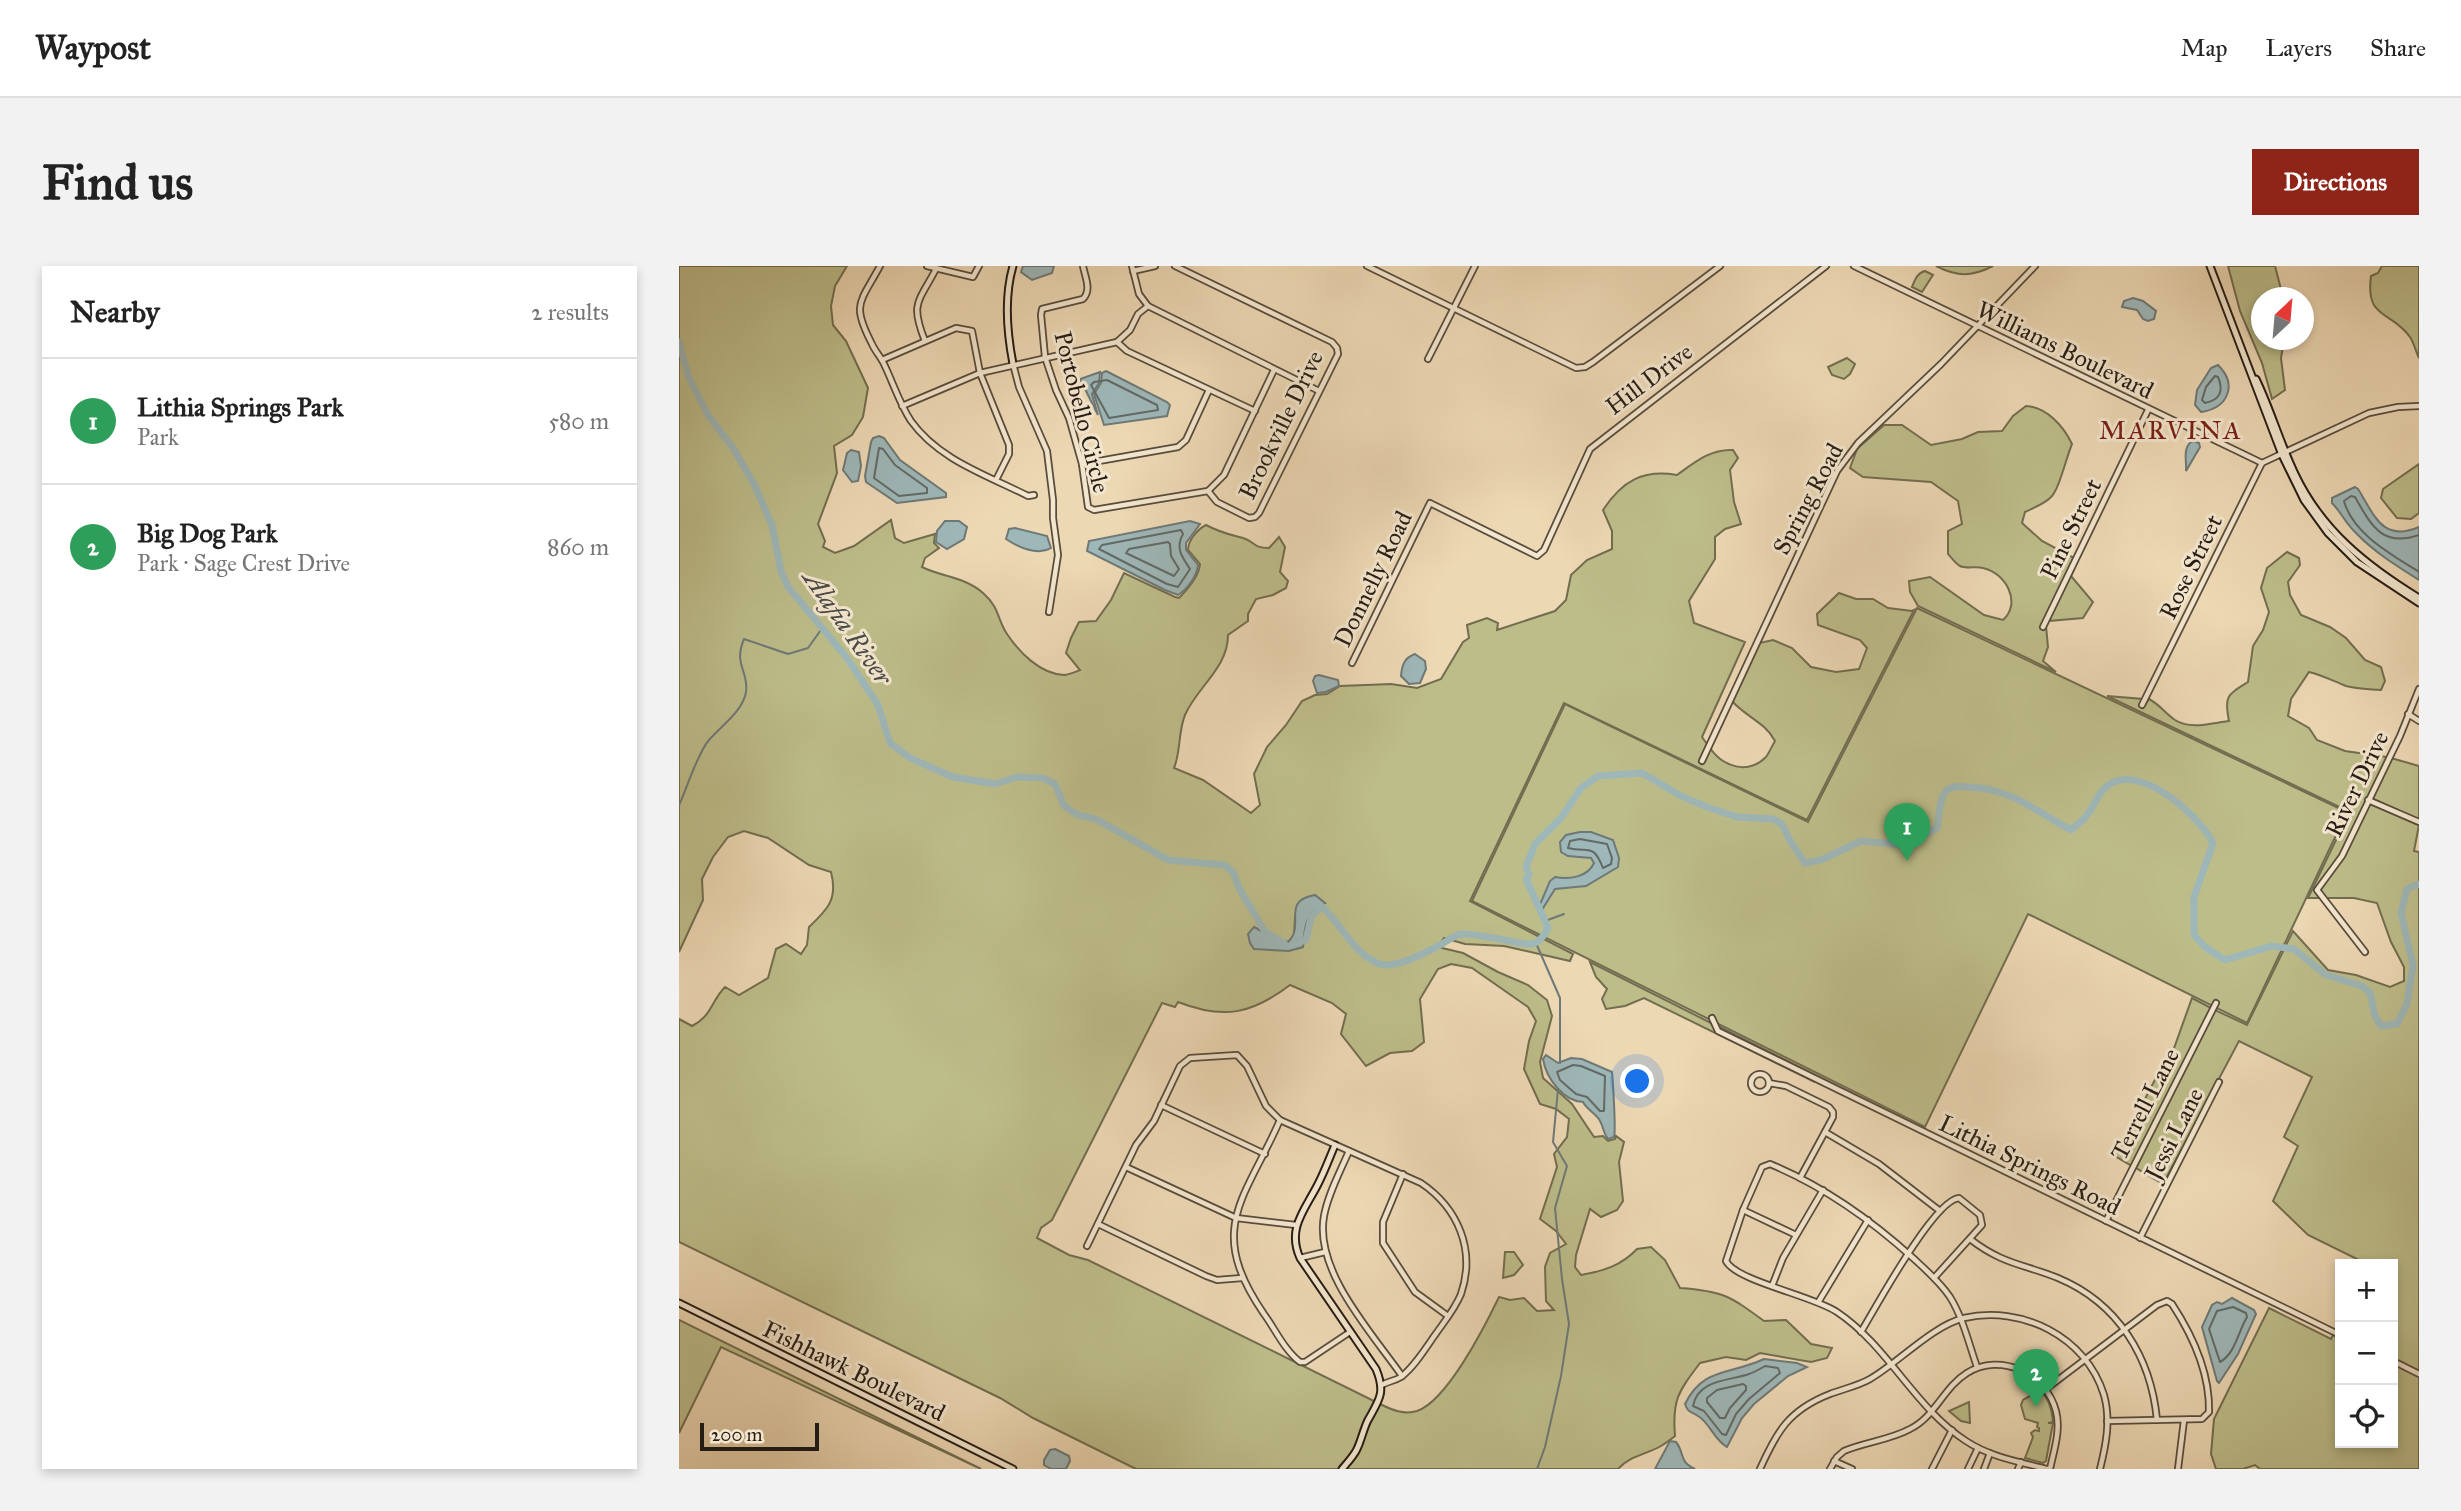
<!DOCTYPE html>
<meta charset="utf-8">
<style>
:root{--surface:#fff;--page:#f2f2f2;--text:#222;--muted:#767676;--line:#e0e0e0;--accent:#8f2418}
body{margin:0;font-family:"IM FELL Great Primer",serif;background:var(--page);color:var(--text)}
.controls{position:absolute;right:21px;bottom:21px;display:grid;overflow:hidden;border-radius:0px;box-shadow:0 4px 10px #0003}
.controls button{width:63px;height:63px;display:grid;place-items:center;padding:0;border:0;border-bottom:2px solid var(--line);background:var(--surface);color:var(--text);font:35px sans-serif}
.compass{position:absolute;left:1572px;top:21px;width:63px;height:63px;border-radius:50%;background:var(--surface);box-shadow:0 4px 10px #0003;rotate:26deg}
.scale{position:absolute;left:21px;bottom:18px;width:119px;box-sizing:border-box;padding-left:7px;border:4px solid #261d15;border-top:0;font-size:19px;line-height:24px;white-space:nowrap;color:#261d15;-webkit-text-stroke:5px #f3e6ce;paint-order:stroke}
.you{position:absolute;left:959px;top:816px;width:24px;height:24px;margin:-18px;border:5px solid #fff;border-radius:50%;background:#1a73e8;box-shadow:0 0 0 10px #1a73e833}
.badge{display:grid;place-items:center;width:46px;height:46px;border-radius:50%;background:var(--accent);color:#fff;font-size:23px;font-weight:700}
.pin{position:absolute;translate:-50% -58px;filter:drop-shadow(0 2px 4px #0008)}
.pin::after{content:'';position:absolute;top:37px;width:24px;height:21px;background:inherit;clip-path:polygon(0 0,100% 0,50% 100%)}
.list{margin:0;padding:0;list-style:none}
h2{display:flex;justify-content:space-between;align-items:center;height:91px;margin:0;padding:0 28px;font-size:30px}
h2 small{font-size:23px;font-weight:400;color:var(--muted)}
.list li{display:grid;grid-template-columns:46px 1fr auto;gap:21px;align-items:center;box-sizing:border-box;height:126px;padding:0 28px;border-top:2px solid var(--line)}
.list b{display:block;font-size:26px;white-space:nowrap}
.list p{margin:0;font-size:23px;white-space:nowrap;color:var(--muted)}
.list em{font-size:23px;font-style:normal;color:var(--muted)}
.icon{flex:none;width:38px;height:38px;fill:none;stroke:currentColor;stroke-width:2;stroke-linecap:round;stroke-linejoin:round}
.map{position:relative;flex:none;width:1740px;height:1203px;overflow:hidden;border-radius:0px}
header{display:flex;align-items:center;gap:42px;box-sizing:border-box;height:98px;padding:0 35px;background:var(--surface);border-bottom:2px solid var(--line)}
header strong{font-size:33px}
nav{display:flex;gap:38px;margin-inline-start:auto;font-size:24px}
.intro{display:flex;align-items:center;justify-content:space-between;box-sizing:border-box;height:168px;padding:0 42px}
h1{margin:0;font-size:49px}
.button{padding:18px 32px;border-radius:0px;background:var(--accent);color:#fff;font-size:24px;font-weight:700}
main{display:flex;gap:42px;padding:0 42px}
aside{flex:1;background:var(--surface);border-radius:0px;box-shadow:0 4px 10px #0003}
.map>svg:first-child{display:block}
</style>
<header>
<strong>Waypost</strong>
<nav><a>Map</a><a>Layers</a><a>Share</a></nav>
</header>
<div class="intro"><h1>Find us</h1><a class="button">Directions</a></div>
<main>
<aside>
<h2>Nearby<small>2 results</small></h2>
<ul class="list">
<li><span class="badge" style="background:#2e9e5b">1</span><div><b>Lithia Springs Park</b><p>Park</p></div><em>580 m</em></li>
<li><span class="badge" style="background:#2e9e5b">2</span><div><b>Big Dog Park</b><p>Park · Sage Crest Drive</p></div><em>860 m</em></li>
</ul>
</aside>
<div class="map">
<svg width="1740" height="1203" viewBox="0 0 1740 1203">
<rect width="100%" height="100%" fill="#edd8b4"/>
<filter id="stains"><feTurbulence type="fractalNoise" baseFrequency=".00286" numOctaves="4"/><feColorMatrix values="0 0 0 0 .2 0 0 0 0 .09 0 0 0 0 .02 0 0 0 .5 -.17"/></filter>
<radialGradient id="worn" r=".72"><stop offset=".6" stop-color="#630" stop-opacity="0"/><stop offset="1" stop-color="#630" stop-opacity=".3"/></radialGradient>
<g fill="#bdbd8a" stroke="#726d50" stroke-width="2" fill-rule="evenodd">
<path d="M0 0H168L156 20 152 40 154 59 167 75 189 122 184 151 173 169 155 180 158 207 139 258 146 275 144 281 156 287 175 280 212 254 216 272 225 277 256 268 255 277 260 282 246 292 243 301C263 311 286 311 304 327 321 342 318 353 328 368 340 386 361 408 385 409 389 409 396 406 401 404L387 387 392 372 400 356 417 355 432 334 445 307 496 331 500 332C509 323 520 311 521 298L509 284C509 274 519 263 527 259 542 267 549 268 564 272 577 276 573 282 590 282L600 271 606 281 601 306 609 315 607 322 594 329 577 333 569 348V355L549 369C549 402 518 421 506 449 499 466 502 485 495 502L524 514 572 547 581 539 575 508 588 481 607 459 623 435 636 429 648 428 661 420 712 418 738 422 762 413 784 376 790 372 788 359 808 352 819 357 818 364 876 345 887 334 892 309 908 294 933 283V265L924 244C943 215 964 203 998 209 1016 196 1031 183 1054 184L1059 192 1051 204 1055 236 1062 258 1046 263 1036 271V293L1010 335 1015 357 1066 376 1023 471 1028 478 1020 496 1024 497 1031 482C1044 501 1069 509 1087 491 1090 487 1093 480 1096 475 1086 456 1067 451 1053 435L1080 377 1094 374 1113 382 1132 401 1157 406 1180 403 1188 382 1181 374 1139 359 1138 348 1160 327 1177 333H1194L1209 342 1233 345 1235 344 1128 554 885 437 791 635 894 688 891 695 825 680 786 678 765 672 759 681 784 687 819 706 849 719 868 734 873 750 861 796 864 812 893 838 915 871 924 870 929 875 936 873 937 870 945 876 940 896 944 935 938 944 922 951 911 943 897 989 896 1001 902 1009C924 1005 942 1000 958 983L972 981 986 994 1001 1022C1044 1025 1051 1030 1085 1055L1107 1054 1132 1078 1153 1082 1148 1092 1132 1096 1081 1087 1067 1094 1047 1091 1021 1097C999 1126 993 1134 996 1170 991 1174 987 1177 982 1180 966 1189 952 1189 939 1203H666L701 1138C713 1144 725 1149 738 1145 768 1135 806 1060 820 1031L831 1034 845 1032 858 1045 875 1044 867 1035 866 1001 871 987 887 978 877 965 861 953 878 901 875 888 888 871 890 853 877 843 861 838 845 803 850 775 857 755 849 741 793 702 772 698 759 703 741 733 745 776 733 785 711 787 687 800 662 768 667 748 653 737 611 719C573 748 545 754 499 736L496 741 483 737 373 954 362 962 358 972 390 989 409 994 697 1136 676 1184 661 1203H457L354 1152 321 1132 0 976V753L13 760C33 750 32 735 46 721L60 729 89 712 97 683 107 678 122 688 128 679 130 661C149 643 159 633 152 606L130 599 89 572 65 565 49 571 34 591 23 613 24 634 0 686ZM636 629 645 637C627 645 625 662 624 681 597 689 593 679 575 661L597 673 609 676 615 670 616 651Z"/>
<path d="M1257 0H1314C1292 11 1279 11 1257 0Z"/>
<path d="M1549 0H1596L1604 31 1582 32V74H1605L1602 92 1606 124 1593 133 1583 97 1561 45Z"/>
<path d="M1703 0H1740V92C1737 86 1735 77 1731 71 1712 44 1686 54 1692 10L1699 7Z"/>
<path d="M1246 5 1254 9 1243 26 1233 21C1236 14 1238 7 1246 5Z"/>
<path d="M1168 92 1176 98 1171 108 1165 113 1153 109 1149 101Z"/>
<path d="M1347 140C1368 141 1385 161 1393 178 1387 192 1380 225 1371 232 1365 238 1354 242 1346 246L1343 257 1363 275 1395 292 1362 361 1365 363 1367 360 1369 381 1364 395 1377 406 1239 340 1231 326 1230 315 1251 311 1305 349 1324 354C1343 337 1327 307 1304 302 1297 300 1287 303 1281 300 1277 298 1272 291 1269 288V265L1283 258 1279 235 1252 216 1184 211 1171 202 1178 183 1205 159H1223L1252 179 1283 173 1299 166 1323 165 1334 150Z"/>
<path d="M1740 198V247L1732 253 1718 252 1702 232 1704 223Z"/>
<path d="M1608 286 1620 292 1621 299 1609 316 1611 329 1622 349 1651 361 1667 372 1686 394 1702 401 1706 415 1702 424C1690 423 1678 423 1667 420 1654 415 1643 409 1630 406L1612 433 1609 450 1630 462 1638 474 1666 485 1708 491 1661 589 1635 624 1640 632H1629L1670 547 1669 545 1428 430 1464 433 1461 440 1464 442 1470 433C1481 439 1486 447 1496 454 1511 464 1533 457 1550 455 1545 430 1548 429 1569 416L1574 380 1584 364 1590 346 1582 322 1588 302Z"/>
<path d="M1399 294 1392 310 1414 336 1404 352 1369 355Z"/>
<path d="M1238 342 1668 546 1568 757 1349 648 1246 861 793 635 886 438 1129 556Z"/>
<path d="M1712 492 1740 500V554L1692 532Z"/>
<path d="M1690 536 1740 559 1735 585 1740 586V1105L1714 1092V998H1688L1629 969 1594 935 1619 880 1605 871 1633 811 1560 775 1484 918 1457 902 1536 744 1568 759 1614 665 1649 704 1677 709 1711 721 1725 715V701L1712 676 1698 637 1675 632H1646L1640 624 1664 591Z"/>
<path d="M911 696 1032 757 1038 767 1136 816 965 732 946 740 927 743 923 733 928 723 917 711Z"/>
<path d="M1513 732 1532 742 1453 900 1436 890 1479 808 1494 785Z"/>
<path d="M1039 760 1243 862 1242 863 1040 763Z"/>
<path d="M826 986H835L844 999 835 1009 824 1012Z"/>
<path d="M1590 1042 1652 1073 1654 1069 1661 1072V1177H1714V1097L1740 1110V1203H1581L1576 1199 1564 1203H1537L1532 1188 1535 1153Z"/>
<path d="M0 1054 302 1203 42 1081 0 1167Z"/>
<path d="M1361 1124C1370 1132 1373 1144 1374 1156L1369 1157H1374L1367 1195 1364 1197 1346 1192 1354 1171 1352 1167 1356 1164 1360 1165V1162L1358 1161 1359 1157 1346 1153 1342 1139 1344 1134Z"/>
<path d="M1290 1136 1291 1157 1282 1155 1270 1145Z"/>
</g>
<g fill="#9eb7b8" stroke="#6e7977" stroke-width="2">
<path d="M344 0H375L373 7 353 14 342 6Z"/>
<path d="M1454 32 1464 35 1477 45 1475 53 1469 55 1464 53 1458 44 1443 41 1445 35Z"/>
<path d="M1539 99C1559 119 1549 142 1522 146L1516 139 1518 124 1532 102Z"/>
<path d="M427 105 488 136 491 139 488 150 425 159 415 128 422 117 423 107Z"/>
<path d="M421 106 420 117 413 128 419 149 401 113Z"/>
<path d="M200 170 205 172 221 194 267 227V231L218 237 187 216 186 210 192 176 194 172Z"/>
<path d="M1513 175 1520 177 1521 181 1507 205C1508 194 1503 183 1513 175Z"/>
<path d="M172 184 180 186 182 200 179 215 173 216 164 204 168 187Z"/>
<path d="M1676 221 1679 223C1695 248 1703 277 1740 261V314C1718 300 1695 286 1677 267 1667 258 1662 246 1653 237V232Z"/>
<path d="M266 255H280L288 261 285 273 268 283 257 276 258 265Z"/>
<path d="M511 255 521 258 507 277V284L519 299C518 310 509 323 499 329L486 324 408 285 410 275Z"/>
<path d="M336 262 368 270 372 282C358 290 339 281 327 273L330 263Z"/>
<path d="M736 388 746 395 747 403 741 417 730 418 722 410C723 399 725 392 736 388Z"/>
<path d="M640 409 659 414 660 420 647 426 638 427 634 415 636 410Z"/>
<path d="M901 566H912L934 574 940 592 939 601 907 620 876 623 861 647 859 643 871 615 876 611C890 614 909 611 915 597L912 592 889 590 882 586 881 576 887 569Z"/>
<path d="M636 629 646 637C627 645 625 662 624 681L610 685 575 683 571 677 569 668 575 661 597 673 609 676C627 659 601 635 636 629Z"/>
<path d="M867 789 879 797 892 792 903 793 933 806C934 816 937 865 935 871L929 873C924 867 925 862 921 855 918 848 908 844 904 836 884 835 867 812 864 793Z"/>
<path d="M1553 1032 1575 1044 1577 1048 1559 1088 1540 1117 1538 1115 1523 1061 1533 1039 1538 1036 1543 1038Z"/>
<path d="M1085 1093 1118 1097 1128 1101 1109 1110 1075 1138 1063 1152 1048 1181C1035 1174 1031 1157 1019 1150 1012 1145 1009 1147 1006 1138 1024 1101 1051 1109 1085 1093Z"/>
<path d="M991 1175 997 1176C1006 1187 999 1195 1016 1203H976Z"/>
<path d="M376 1183 390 1190 391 1195 387 1203H372L365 1199V1194L371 1184Z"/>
</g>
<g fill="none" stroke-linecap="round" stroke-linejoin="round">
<g stroke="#626a66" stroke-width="2">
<path d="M1536 110 1539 111C1545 125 1541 134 1526 137L1523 134 1527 121Z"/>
<path d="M428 114 478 139 479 144 430 152 412 119 415 116Z"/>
<path d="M200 182 204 183 216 199 248 222V227L220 230 195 212Z"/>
<path d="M502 264 504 268C496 282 503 291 511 303L499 321 488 318 420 283 423 279Z"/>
<path d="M1740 269C1703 282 1692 259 1676 231L1672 230 1665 235C1674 268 1712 288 1740 306"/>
<path d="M489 276 491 278 492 290 500 303 495 310 447 287 450 283Z"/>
<path d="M901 573 928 578 933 592 932 598 924 602C914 577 911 587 889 582L891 575Z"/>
<path d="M894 799 902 800 926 810 925 845H921L908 831 897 828 881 814 878 806Z"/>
<path d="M1554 1041 1567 1047 1568 1051C1559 1066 1556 1088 1541 1096L1530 1063 1538 1045Z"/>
<path d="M1086 1100 1099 1102 1101 1107 1070 1133 1057 1148 1047 1169 1043 1168 1025 1145 1014 1140C1019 1113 1050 1115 1070 1108 1076 1106 1081 1103 1086 1100Z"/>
<path d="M1064 1118 1067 1120V1124L1051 1142 1046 1152H1041L1028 1136V1132L1038 1124Z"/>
</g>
<g stroke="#6e7977" stroke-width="2">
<path d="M0 539C8 522 19 486 30 474 42 460 64 445 67 426 70 405 54 399 65 373L109 388 129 382 144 361"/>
<path d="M866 655 885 648"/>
<path d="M857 677 881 732V797"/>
<path d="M858 1203 866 1181 882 1110 890 1058 883 1013 876 942 888 900 874 876 879 823"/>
</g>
<g stroke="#9eb7b8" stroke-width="7">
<path d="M0 76 10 112 29 149 54 182 75 218 93 259 102 305 109 321 168 392 199 439 211 477 231 492 274 511 316 518 338 511 364 512 376 518 385 540 399 549 417 553 489 594 545 599 554 606 560 622 586 666 605 677"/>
<path d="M615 678 627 674 632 652 642 640C663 658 672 685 698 697 714 705 748 686 763 678 768 675 776 669 782 668 788 667 822 673 830 675 849 679 859 683 869 662L847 613 850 609 847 601 856 578 882 552 902 522 919 510 963 507 1002 530 1028 541 1058 551 1094 553 1103 558 1110 573 1126 597 1142 594 1182 575 1228 579 1258 562C1260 552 1260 533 1267 525 1273 520 1280 520 1288 521 1332 522 1356 545 1392 564 1398 559 1404 555 1408 549 1415 541 1418 529 1426 522 1457 492 1521 550 1534 577L1515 631V669L1526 681 1546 694 1593 680 1615 683 1647 709 1683 720 1691 727 1696 750 1702 760 1718 758 1728 738 1734 699 1722 647 1728 623 1740 618"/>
</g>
<defs>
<g id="street">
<path d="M201 0C181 37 172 38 193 78 196 85 201 90 204 96 214 116 220 137 232 155 260 194 308 209 349 230L355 229"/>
<path d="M248 0 294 11 300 0"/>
<path d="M404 0C406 11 413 24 404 33L363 43 362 49 366 91 377 124 390 152 403 198 409 241 415 244 529 225 545 209 595 104"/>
<path d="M453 0 460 28 469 40 640 125"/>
<path d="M496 0 653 76 658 82 659 88 580 247 576 251 570 252 538 236 529 225"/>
<path d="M688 0 897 102 906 101 914 96 1041 0"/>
<path d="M1175 0 1583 197"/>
<path d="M454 5 476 0"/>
<path d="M246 75C231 37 239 37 257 3"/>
<path d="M438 76 448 85 576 145"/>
<path d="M749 93 796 0"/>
<path d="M203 94 277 62 293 65 301 107 330 179V188L317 214"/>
<path d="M334 98 340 121 368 185 374 234V252L379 289 370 346"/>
<path d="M223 140 301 107 438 76 451 64 459 48 469 40"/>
<path d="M403 198 499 181 507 174 530 124"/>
<path d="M1364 361 1469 144"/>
<path d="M673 397 751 237 858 290 865 284 911 183 1147 0"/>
<path d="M1463 439 1583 197 1690 147 1719 141 1740 140"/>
<path d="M1729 448 1740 455"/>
<path d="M1023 495 1158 205 1179 177 1262 98 1356 0"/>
<path d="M1689 534 1740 556"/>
<path d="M1686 686 1638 624 1663 590 1721 470 1740 423"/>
<path d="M1033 752 1039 765 1661 1069"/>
<circle cx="1081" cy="817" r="9"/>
<path d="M1090 817 1107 820 1150 841 1154 846V851L1121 912"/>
<path d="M482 839 586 888"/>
<path d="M601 854C566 934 526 962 585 1048 596 1063 606 1085 621 1096H626L671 1066"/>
<path d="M1146 866 1200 898 1261 945"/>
<path d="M670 885C661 906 649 928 645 950 635 1005 693 1067 723 1110"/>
<path d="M447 901 557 952 617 959"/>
<path d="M724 908 704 956V977L736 1026 769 1050"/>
<path d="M1064 944 1117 969"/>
<path d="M1427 955 1537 737"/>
<path d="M419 958 527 1010 538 1014 563 1012"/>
<path d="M1461 972 1540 816"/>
<path d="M1291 973C1323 998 1344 998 1379 1012 1439 1037 1472 1091 1478 1154"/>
<path d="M408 980 457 879 475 855 501 800 511 792 558 789 568 800 587 840 601 854 742 917C779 942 797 984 782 1028 776 1043 765 1056 756 1069 746 1083 736 1100 722 1111 716 1115 709 1115 703 1119"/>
<path d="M621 992 646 986"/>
<path d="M1093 1020 1104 992 1144 924"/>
<path d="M1140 1035 1189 954"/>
<path d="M1182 1066C1197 1041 1255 934 1280 932L1301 949 1303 959 1255 1012"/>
<path d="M1714 1095 1740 1108"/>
<path d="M1298 1101C1290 1078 1284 1052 1271 1031 1261 1016 1247 1004 1234 992 1191 953 1144 920 1091 898L1083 901 1064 944 1047 995C1057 1015 1135 1030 1158 1046 1209 1080 1235 1141 1287 1175 1311 1191 1341 1196 1368 1203"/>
<path d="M1367 1123 1478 1039 1488 1035 1493 1038C1514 1070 1531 1107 1530 1146L1523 1153 1428 1155"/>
<path d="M1155 1195 1173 1203"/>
<path d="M1081 1203C1098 1165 1110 1144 1151 1128 1164 1123 1179 1120 1191 1113 1219 1097 1253 1060 1285 1052 1342 1039 1407 1070 1425 1129 1432 1154 1427 1179 1421 1203"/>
<path d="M1151 1203 1158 1191 1165 1185C1186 1176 1211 1174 1231 1163 1256 1151 1265 1121 1288 1107 1321 1086 1367 1107 1377 1145 1382 1164 1375 1184 1371 1203"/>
<path d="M1253 1203 1273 1164"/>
<path d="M1289 1203 1299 1182"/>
<path d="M1305 1203 1311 1187"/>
<path d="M1339 1203 1342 1196"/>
<path d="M1499 1203 1505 1154"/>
</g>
<g id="secondary">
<path d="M334 0C325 31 328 67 334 98"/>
<path d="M1531 0 1603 189 1625 234 1649 267 1678 296 1740 337"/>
<path d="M1577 113C1592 144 1601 177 1616 208 1643 265 1688 300 1740 332"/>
<path d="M656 879C650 893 645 907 638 920 625 945 608 963 621 992L697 1103C707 1127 700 1134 689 1154 684 1164 682 1176 677 1185 673 1192 668 1197 663 1203"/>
<path d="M0 1037 334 1203"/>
</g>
</defs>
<use href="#street" stroke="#584c3d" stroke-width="8"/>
<use href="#secondary" stroke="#261d15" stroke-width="9"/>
<use href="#street" stroke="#f3e6ce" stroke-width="4.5"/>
<use href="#secondary" stroke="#f3e6ce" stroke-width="5"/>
</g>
<g text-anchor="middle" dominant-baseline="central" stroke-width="6" stroke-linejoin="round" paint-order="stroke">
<g font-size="24" fill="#261d15" stroke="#f3e6ce">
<text transform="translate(1386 84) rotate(26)">Williams Boulevard</text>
<text transform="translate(970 113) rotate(-37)">Hill Drive</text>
<text transform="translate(403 146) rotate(76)">Portobello Circle</text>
<text transform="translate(602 159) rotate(-64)">Brookville Drive</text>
<text transform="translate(1129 233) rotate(-62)">Spring Road</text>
<text transform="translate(1392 263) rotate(-64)">Pine Street</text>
<text transform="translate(1512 301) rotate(-64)">Rose Street</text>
<text transform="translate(694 313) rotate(-64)">Donnelly Road</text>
<text transform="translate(1678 518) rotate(-64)">River Drive</text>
<text transform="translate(1466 838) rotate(-63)">Terrell Lane</text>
<text transform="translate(1495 868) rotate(-63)">Jessi Lane</text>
<text transform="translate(1351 899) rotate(26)">Lithia Springs Road</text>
<text transform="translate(175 1105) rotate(26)">Fishhawk Boulevard</text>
</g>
<g font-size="26" letter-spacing="2" fill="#7a1f14" stroke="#f3e6ce">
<text x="1492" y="164">MARVINA</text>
</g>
<g font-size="26" font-style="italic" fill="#4a4b46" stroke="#f3e6ce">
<text transform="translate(169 361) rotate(55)">Alafia River</text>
</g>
</g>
<rect width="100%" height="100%" filter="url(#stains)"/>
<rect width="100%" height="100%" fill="url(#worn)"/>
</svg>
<div class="controls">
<button>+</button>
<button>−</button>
<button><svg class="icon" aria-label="locate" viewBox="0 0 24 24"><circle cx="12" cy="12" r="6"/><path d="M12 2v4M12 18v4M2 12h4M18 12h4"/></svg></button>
</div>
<svg class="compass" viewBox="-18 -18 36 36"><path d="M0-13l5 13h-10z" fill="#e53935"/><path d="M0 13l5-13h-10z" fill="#767676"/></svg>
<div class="scale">200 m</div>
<div class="you"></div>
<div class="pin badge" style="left:1228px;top:595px;background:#2e9e5b">1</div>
<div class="pin badge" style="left:1357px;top:1141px;background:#2e9e5b">2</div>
</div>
</main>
